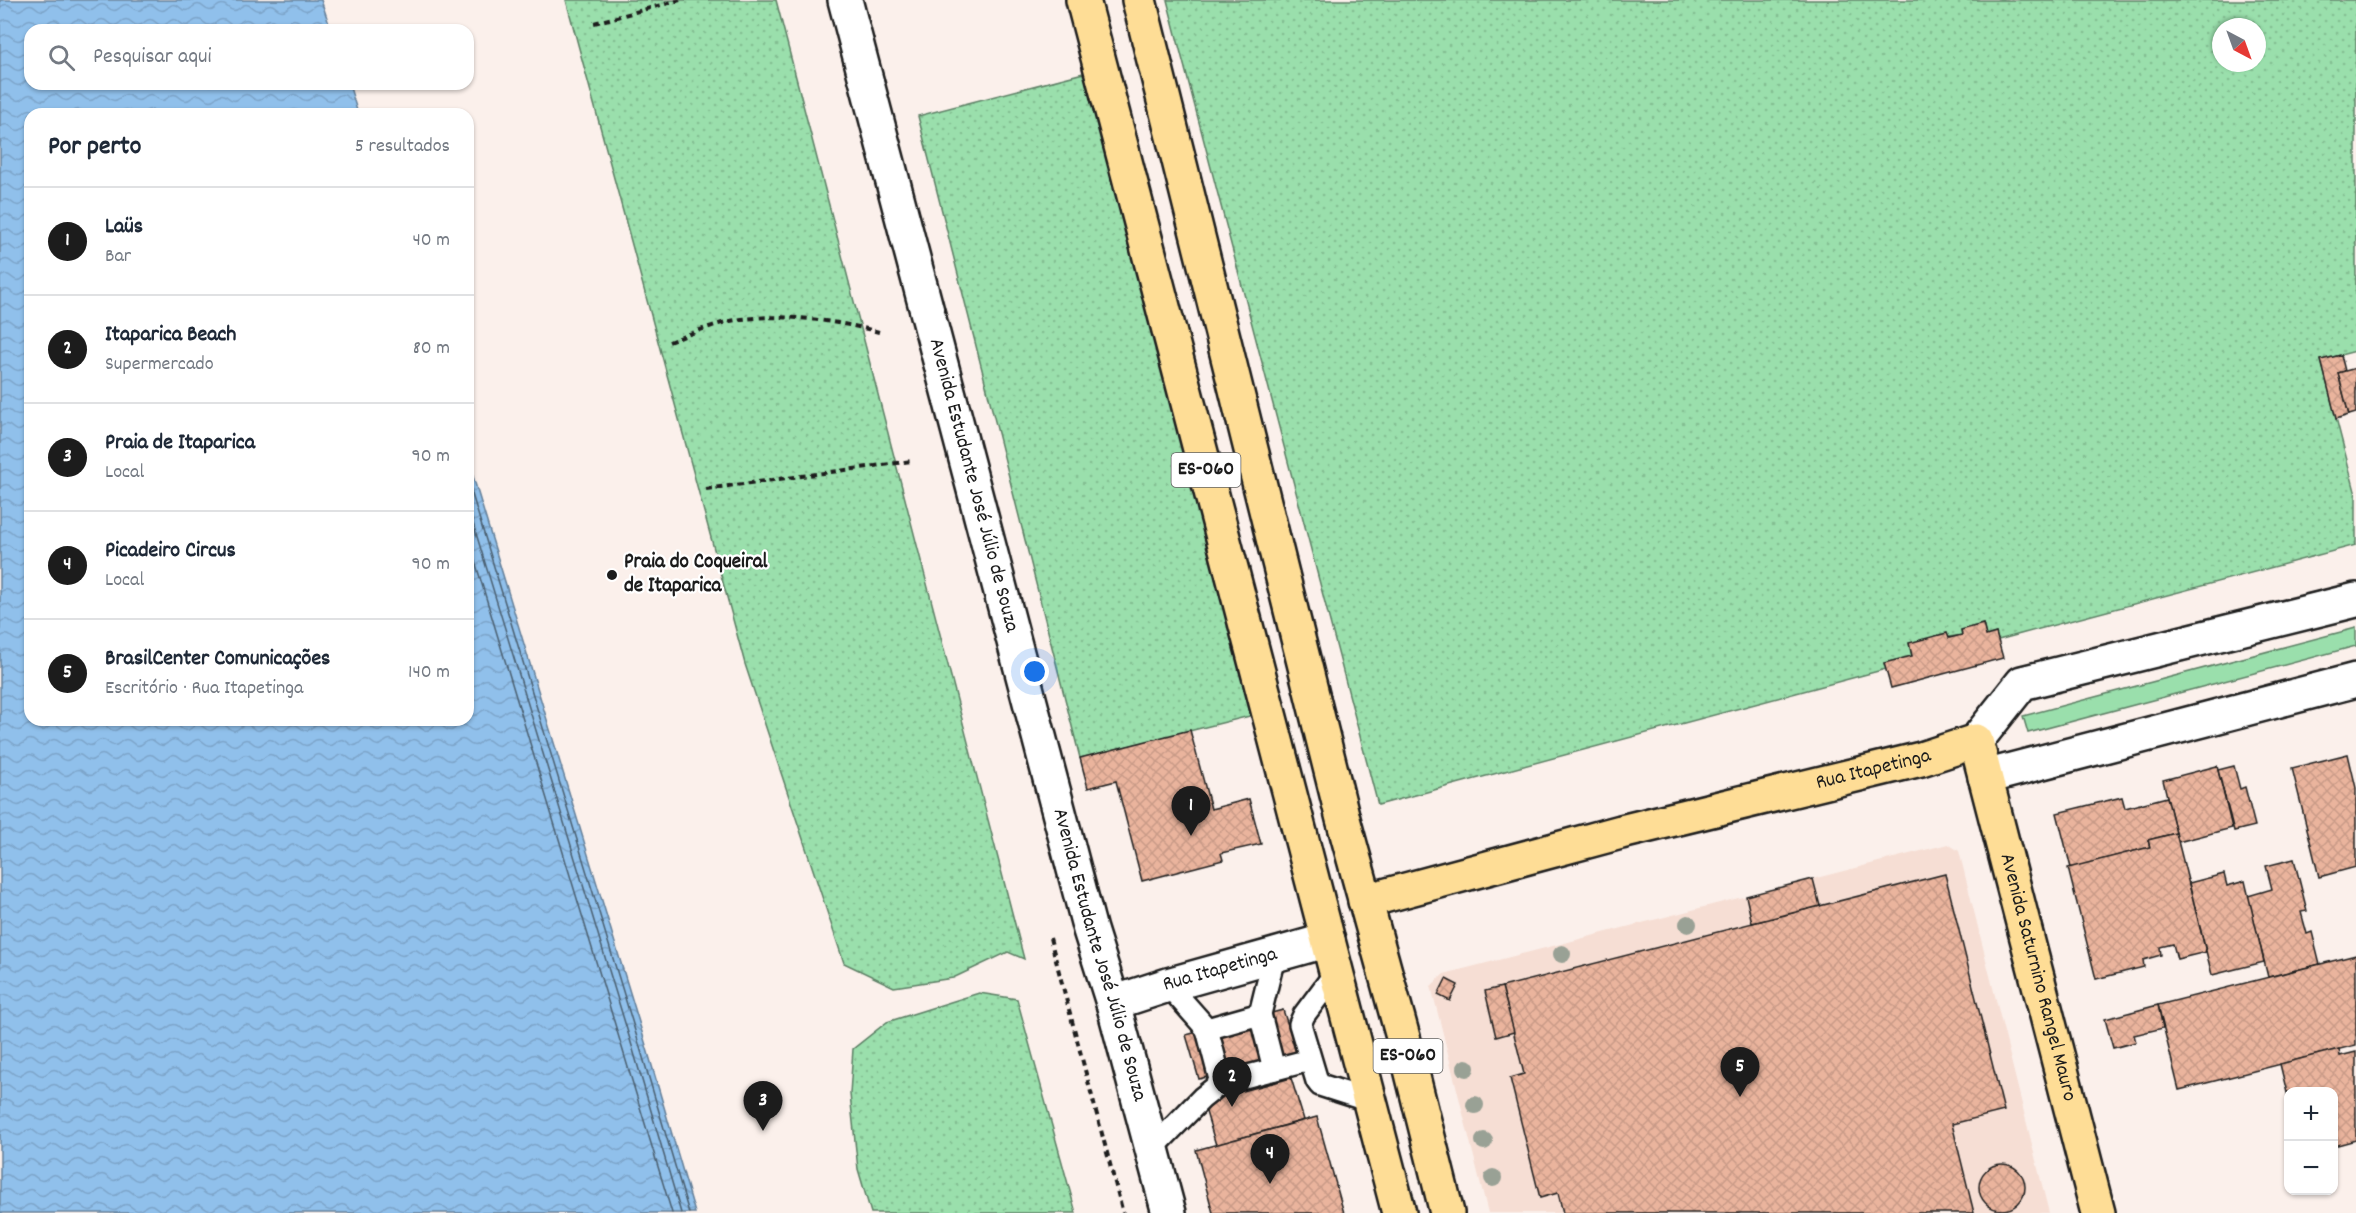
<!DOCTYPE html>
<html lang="pt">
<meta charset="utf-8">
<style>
:root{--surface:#fff;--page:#f2f2f3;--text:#1f2937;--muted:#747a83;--line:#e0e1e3;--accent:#1c1c1c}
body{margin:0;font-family:Dekko,sans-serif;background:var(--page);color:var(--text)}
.controls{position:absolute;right:18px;bottom:18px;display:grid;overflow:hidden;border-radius:12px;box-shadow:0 2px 4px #0004}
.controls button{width:54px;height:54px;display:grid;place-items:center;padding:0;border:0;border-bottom:2px solid var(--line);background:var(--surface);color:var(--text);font:30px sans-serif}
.compass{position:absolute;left:2212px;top:18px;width:54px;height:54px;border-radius:50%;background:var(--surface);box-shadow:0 2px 4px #0004;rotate:139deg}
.you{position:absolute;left:1035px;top:672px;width:21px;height:21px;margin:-15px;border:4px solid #fff;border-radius:50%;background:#1a73e8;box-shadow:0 0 0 9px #1a73e833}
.badge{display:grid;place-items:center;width:39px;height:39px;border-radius:50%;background:var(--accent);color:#fff;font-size:20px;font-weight:700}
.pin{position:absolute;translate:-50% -50px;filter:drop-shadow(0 2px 3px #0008)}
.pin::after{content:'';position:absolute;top:32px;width:21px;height:18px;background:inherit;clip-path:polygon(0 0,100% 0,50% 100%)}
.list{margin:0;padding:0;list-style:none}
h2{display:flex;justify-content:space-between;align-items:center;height:78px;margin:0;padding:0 24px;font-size:26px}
h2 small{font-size:20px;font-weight:400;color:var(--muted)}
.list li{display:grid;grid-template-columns:39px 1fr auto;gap:18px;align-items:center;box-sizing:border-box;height:108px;padding:0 24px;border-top:2px solid var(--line)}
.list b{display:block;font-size:22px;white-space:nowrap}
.list p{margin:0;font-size:20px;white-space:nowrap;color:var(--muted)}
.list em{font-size:20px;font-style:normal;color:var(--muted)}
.icon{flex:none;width:33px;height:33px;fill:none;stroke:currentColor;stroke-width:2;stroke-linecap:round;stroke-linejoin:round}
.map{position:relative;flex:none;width:2356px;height:1213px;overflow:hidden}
.search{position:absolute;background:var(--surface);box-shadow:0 2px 4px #0004;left:24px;top:24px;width:450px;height:66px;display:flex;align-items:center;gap:15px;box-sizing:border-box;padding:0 21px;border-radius:18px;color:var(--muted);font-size:22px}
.panel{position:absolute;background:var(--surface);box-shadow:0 2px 4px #0004;left:24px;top:108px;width:450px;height:618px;border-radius:18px}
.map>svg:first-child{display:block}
</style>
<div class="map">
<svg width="2356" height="1213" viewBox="0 0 2356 1213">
<defs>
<pattern id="grass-dots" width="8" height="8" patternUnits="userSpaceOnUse" patternTransform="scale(1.5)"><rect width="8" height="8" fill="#9adfac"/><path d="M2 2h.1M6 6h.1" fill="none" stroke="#84bf93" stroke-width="1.8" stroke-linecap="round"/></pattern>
<pattern id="water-waves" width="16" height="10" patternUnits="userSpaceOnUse" patternTransform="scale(1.5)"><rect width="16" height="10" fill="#90c0eb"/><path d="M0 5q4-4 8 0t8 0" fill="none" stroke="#7ca4c9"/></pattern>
<pattern id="building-cross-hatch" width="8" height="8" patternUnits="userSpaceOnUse" patternTransform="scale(1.5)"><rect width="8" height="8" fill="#eab49d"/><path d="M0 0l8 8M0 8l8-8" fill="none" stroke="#c89a87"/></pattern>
</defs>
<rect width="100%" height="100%" fill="#fbf0eb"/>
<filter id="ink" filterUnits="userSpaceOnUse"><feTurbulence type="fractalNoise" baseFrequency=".0167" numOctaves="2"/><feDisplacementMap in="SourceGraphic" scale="12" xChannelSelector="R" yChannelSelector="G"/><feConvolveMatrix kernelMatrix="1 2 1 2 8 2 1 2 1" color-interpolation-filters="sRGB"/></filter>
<g filter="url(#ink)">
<path fill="#f6ded4" d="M1948 844 1959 851 2049 1213H1488L1431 986 1444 974Z"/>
<g fill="url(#grass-dots)" stroke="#5b7e64" stroke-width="1.5" fill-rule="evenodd">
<path d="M566 0H776L1024 959 1008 952 953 978 894 987 844 963 745 664Z"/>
<path d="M1167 0H2356V351L2321 360 2356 495V545L1998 640 1996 633 1986 636 1983 624 1961 630 1962 635 1909 643 1912 656 1884 663 1886 669 1378 805ZM2221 27H2257V63H2221Z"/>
<path d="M1095 70 1262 713 1080 758 918 116Z"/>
<path d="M979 993 1017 999 1076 1213H871L858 1169 850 1094 853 1049 887 1022Z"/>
</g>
<path fill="#9adfac" stroke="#5b7e64" stroke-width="1.5" d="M2356 628V646L2028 733 2023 716Z"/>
<path fill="url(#water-waves)" stroke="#627e98" stroke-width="1.5" d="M0 0H321L331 30H30V84H349L358 114H30V720H468V460L645 1042 695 1213H0Z"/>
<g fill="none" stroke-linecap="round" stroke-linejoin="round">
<g stroke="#4a5e6f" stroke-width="1.5">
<path d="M468 481 639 1044 689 1213"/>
<path d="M468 507 632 1046 681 1213"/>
<path d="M468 538 672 1213"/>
</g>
</g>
<g fill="url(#building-cross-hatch)" stroke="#1c1c1c" stroke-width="1.5">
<path d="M2341 355 2345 371 2338 373 2349 415 2336 419 2321 360Z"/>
<path d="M2356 368V413L2349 415 2338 373Z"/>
<path d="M1983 624 1986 636 1996 633 2003 658 1891 688 1884 663 1912 656 1909 643 1947 633 1949 638 1962 635 1961 630Z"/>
<path d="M1190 730 1211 809 1249 799 1261 844 1221 853 1223 860 1142 881 1116 781 1088 788 1080 758Z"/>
<path d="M2348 754 2356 788V867L2319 877 2292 768Z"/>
<path d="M2217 766 2232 828 2178 842 2163 780Z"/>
<path d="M2234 766 2240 789 2245 787 2255 826 2234 831 2218 770Z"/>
<path d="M2122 797 2125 808 2167 797 2176 833 2148 840 2150 847 2071 868 2057 813Z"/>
<path d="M2176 833 2206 952 2177 959 2173 944 2160 947 2161 955 2143 960 2144 967 2096 979 2068 868 2150 847 2148 840Z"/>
<path d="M2294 859 2307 911 2301 912 2307 934 2312 932 2320 964 2268 977 2248 896 2272 889 2266 866Z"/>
<path d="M1945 874 2004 1111 1952 1124 1974 1213H1563L1558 1193 1540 1198 1510 1078 1524 1074 1502 987Z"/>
<path d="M2224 874 2227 886 2245 881 2264 962 2212 975 2189 883Z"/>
<path d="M1813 879 1820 906 1752 923 1746 896Z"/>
<path d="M2356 955V1045L2179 1090 2158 1005Z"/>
<path d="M1446 979 1458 985 1450 1001 1438 995Z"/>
<path d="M1502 987 1514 1032 1496 1037 1485 991Z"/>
<path d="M2158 1005 2163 1028 2134 1035 2136 1042 2113 1048 2105 1019Z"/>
<path d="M1283 1010 1297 1053 1199 1079 1186 1035Z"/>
<path d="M2339 1049 2340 1056 2356 1052V1140L2334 1146V1092H2288V1097L2280 1064Z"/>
<path d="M1291 1078 1304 1120 1216 1145 1203 1102Z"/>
<path d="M1317 1117 1344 1213H1213L1196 1150Z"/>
<circle cx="2002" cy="1187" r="23"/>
</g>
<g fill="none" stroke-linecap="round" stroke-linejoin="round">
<defs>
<g id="lane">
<path d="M1336 972 1304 1015 1300 1024 1317 1081 1320 1085 1370 1101"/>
<path d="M1168 985 1207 1029 1260 1014 1274 957"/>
<path d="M1260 1014 1274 1069"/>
<path d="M1207 1029 1221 1083"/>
<path d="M1153 1148 1202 1098 1221 1083 1310 1060"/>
</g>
<g id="secondary">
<path id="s1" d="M845 0 1090 930 1113 1003 1169 1213"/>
<path d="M1976 741 2022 683 2356 600"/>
<path d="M1985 777 2356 680"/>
<path id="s2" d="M1113 1003 1168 985 1328 940"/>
</g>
<g id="primary">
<path d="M1083 0 1399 1213"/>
<path d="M1139 0 1343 819 1404 1041 1447 1213"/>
<path id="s3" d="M1365 901 1621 832 1921 759 1976 741 2098 1213"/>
</g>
</defs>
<use href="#lane" stroke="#1c1c1c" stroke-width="26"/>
<use href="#secondary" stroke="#1c1c1c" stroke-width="38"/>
<use href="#primary" stroke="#1c1c1c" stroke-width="38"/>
<g stroke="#1c1c1c" stroke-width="4" stroke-dasharray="6 4.5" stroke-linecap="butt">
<path d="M594 23 680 0"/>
<path d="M669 342C690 334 713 324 736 320 783 313 833 320 879 332"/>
<path d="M706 489 912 461"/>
<path d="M1050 938 1123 1213"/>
</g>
<use href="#lane" stroke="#fff" stroke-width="21"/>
<use href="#secondary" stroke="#fff" stroke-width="33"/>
<use href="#primary" stroke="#fedd96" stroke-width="33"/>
</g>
<g fill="#99a195">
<circle cx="1688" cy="924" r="9"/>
<circle cx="1562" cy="954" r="9"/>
<circle cx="1466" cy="1068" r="9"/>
<circle cx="1475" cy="1105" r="9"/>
<circle cx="1484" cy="1141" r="9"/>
<circle cx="1493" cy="1178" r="9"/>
</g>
</g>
<circle fill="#1c1c1c" stroke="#fff" stroke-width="2" cx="612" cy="575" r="6"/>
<g text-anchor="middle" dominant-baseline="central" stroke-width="4.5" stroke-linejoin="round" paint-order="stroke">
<g fill="#fff" stroke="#606060" stroke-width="1.5">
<rect x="1171.5" y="453" width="69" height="34" rx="4.5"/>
<rect x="1373.5" y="1039" width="69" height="34" rx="4.5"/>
</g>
<g font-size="20" font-weight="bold" fill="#1c1c1c">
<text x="1206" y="470">ES-060</text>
<text x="1408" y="1056">ES-060</text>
</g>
<g font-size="21" fill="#1c1c1c" stroke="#fff">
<text stroke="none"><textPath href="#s1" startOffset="502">Avenida Estudante José Júlio de Souza</textPath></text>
<text stroke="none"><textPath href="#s3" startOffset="525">Rua Itapetinga</textPath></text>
<text stroke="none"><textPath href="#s1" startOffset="988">Avenida Estudante José Júlio de Souza</textPath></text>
<text stroke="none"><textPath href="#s2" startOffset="112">Rua Itapetinga</textPath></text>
<text stroke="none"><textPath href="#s3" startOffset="876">Avenida Saturnino Rangel Mauro</textPath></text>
</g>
<g font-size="21" font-weight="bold" fill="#1c1c1c" stroke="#fff" text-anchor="start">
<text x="624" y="563">Praia do Coqueiral<tspan x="624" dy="24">de Itaparica</tspan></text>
</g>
</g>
</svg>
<div class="controls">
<button>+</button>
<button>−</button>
</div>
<svg class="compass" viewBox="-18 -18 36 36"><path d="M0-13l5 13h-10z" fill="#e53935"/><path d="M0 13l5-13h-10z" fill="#747a83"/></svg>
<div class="you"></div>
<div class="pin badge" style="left:1191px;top:836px">1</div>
<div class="pin badge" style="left:1232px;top:1107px">2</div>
<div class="pin badge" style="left:763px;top:1131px">3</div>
<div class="pin badge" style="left:1270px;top:1184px">4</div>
<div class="pin badge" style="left:1740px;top:1097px">5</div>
<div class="search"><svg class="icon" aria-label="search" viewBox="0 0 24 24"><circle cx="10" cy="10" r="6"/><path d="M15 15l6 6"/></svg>Pesquisar aqui</div>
<section class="panel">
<h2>Por perto<small>5 resultados</small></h2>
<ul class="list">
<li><span class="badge">1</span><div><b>Laüs</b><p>Bar</p></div><em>40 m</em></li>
<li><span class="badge">2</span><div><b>Itaparica Beach</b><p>Supermercado</p></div><em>80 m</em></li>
<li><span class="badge">3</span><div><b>Praia de Itaparica</b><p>Local</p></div><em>90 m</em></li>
<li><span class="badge">4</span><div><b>Picadeiro Circus</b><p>Local</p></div><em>90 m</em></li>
<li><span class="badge">5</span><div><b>BrasilCenter Comunicações</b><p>Escritório · Rua Itapetinga</p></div><em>140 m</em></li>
</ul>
</section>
</div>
